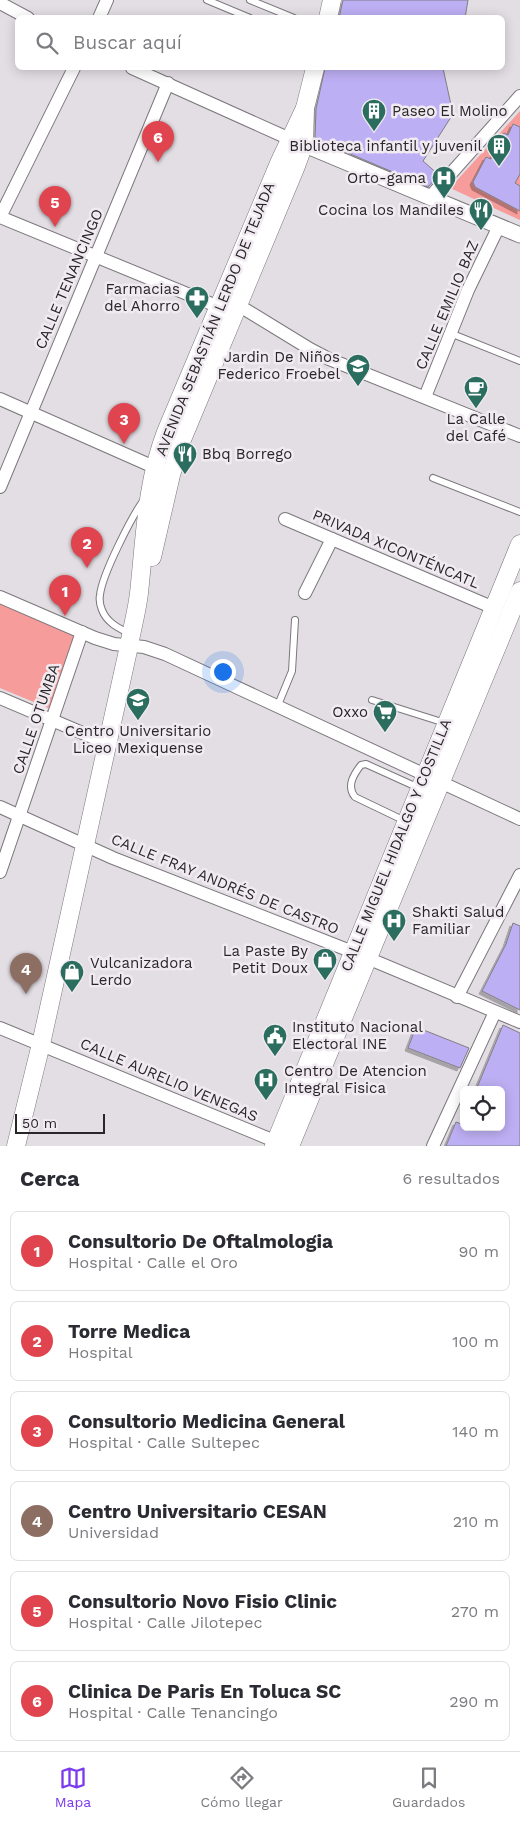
<!DOCTYPE html>
<html lang="es">
<meta charset="utf-8">
<style>
:root{--surface:#fff;--page:#f7f7f7;--text:#2b2b33;--muted:#7c7c81;--line:#e1e1e2;--accent:#7c3aed}
body{margin:0;font-family:"Work Sans",sans-serif;background:var(--page);color:var(--text)}
.controls{position:absolute;right:15px;bottom:15px;display:grid;overflow:hidden;border-radius:8px;box-shadow:0 2px 12px #0003}
.controls button{width:45px;height:45px;display:grid;place-items:center;padding:0;border:0;border-bottom:1px solid var(--line);background:var(--surface);color:var(--text);font:25px sans-serif}
.scale{position:absolute;left:15px;bottom:12px;width:90px;box-sizing:border-box;padding-left:5px;border:2px solid #282628;border-top:0;font-size:14px;line-height:18px;white-space:nowrap;color:#282628;-webkit-text-stroke:4px #f1ebf1;paint-order:stroke}
.you{position:absolute;left:222px;top:671px;width:18px;height:18px;margin:-12px;border:4px solid #fff;border-radius:50%;background:#1a73e8;box-shadow:0 0 0 8px #1a73e833}
.badge{display:grid;place-items:center;width:32px;height:32px;border-radius:50%;background:var(--accent);color:#fff;font-size:16px;font-weight:700}
.pin{position:absolute;translate:-50% -41px;filter:drop-shadow(0 1px 2px #0008)}
.pin::after{content:'';position:absolute;top:26px;width:18px;height:15px;background:inherit;clip-path:polygon(0 0,100% 0,50% 100%)}
.list{margin:0;padding:0;list-style:none}
h2{display:flex;justify-content:space-between;align-items:center;height:65px;margin:0;padding:0 20px;font-size:21px}
h2 small{font-size:16px;font-weight:400;color:var(--muted)}
.list li{display:grid;grid-template-columns:32px 1fr auto;gap:15px;align-items:center;box-sizing:border-box;height:80px;margin:0 10px 10px;padding:0 10px;border:1px solid var(--line);border-radius:8px}
.list b{display:block;font-size:19px;white-space:nowrap}
.list p{margin:0;font-size:16px;white-space:nowrap;color:var(--muted)}
.list em{font-size:16px;font-style:normal;color:var(--muted)}
.icon{flex:none;width:28px;height:28px;fill:none;stroke:currentColor;stroke-width:2;stroke-linecap:round;stroke-linejoin:round}
.map{position:relative;flex:none;width:520px;height:1146px;overflow:hidden}
.search{position:absolute;background:var(--surface);box-shadow:0 2px 12px #0003;left:15px;right:15px;top:15px;height:55px;display:flex;align-items:center;gap:12px;box-sizing:border-box;padding:0 18px;border-radius:8px;color:var(--muted);font-size:19px}
.sheet{height:605px;background:var(--surface)}
nav{display:flex;justify-content:space-around;align-items:center;box-sizing:border-box;height:70px;border-top:1px solid var(--line);background:var(--surface);font-size:14px;color:var(--muted)}
nav a{display:grid;justify-items:center;gap:2px}
nav .on{color:var(--accent)}
.map>svg:first-child{display:block}
</style>
<div class="map">
<svg width="520" height="1146" viewBox="0 0 520 1146">
<defs>
<filter id="shadow"><feDropShadow dx="-3" dy="3" stdDeviation="0" flood-color="#0004"/></filter>
</defs>
<rect width="100%" height="100%" fill="#e3dee4"/>
<g fill="#f69c9a">
<path d="M520 111V220L450 188Z"/>
<path d="M0 603 78 635 53 710 0 688Z"/>
</g>
<g fill="#bdaff3" stroke="#7f7e84" filter="url(#shadow)">
<path d="M343 0H468L465 18H339Z"/>
<path d="M325 68H443L453 114 423 161 439 175 428 187 315 139 316 109Z"/>
<path d="M513 124 520 127V174L515 183 520 186V211L475 187 473 182 486 157 491 159 504 133 508 135Z"/>
<path d="M513 923 520 926V1010L482 991 506 944Z"/>
<path d="M503 1025 520 1033V1146H446L456 1122 464 1125V1127H501V1090H476Z"/>
<path d="M416 1027 469 1048 460 1068 408 1048Z"/>
</g>
<g fill="none" stroke-linecap="round" stroke-linejoin="round">
<defs>
<g id="service">
<path d="M207 0 250 18"/>
<path d="M250 0 294 18"/>
<path d="M450 333 520 361"/>
<path d="M433 478 520 512"/>
<path d="M130 634C119 628 107 623 102 610 100 605 99 600 100 595 102 575 131 518 143 501"/>
<path d="M372 700 445 723"/>
<path d="M278 705 292 671 295 620"/>
<path d="M405 821 355 797C346 786 354 774 361 765L366 764 419 788"/>
</g>
<g id="minor">
<path d="M0 3 28 18"/>
<path d="M99 18 107 0"/>
<path d="M132 68 290 139"/>
<path d="M430 197 520 96"/>
<path d="M0 217 219 307"/>
<path d="M0 217 74 68"/>
<path d="M238 305 310 349 329 359 520 436"/>
<path d="M425 397 468 290 499 226"/>
<path d="M0 399 154 467"/>
<path d="M0 487 168 83"/>
<path d="M285 519 494 608"/>
<path d="M305 593 332 539"/>
<path d="M0 597 95 638 114 644 144 647 165 654 520 819"/>
<path d="M0 698 106 743"/>
<path d="M0 807 113 858 353 952 520 1022"/>
<path d="M0 872 82 632"/>
<path d="M457 997 520 875"/>
<path d="M0 1028 282 1144"/>
<path d="M433 1146 495 1012"/>
</g>
<path id="tertiary" d="M293 140 520 235"/>
<g id="secondary">
<path d="M328 18 332 0"/>
<path d="M152 557 171 475 181 442 296 166 304 144 305 108 315 68"/>
<path d="M16 1146 41 1044 129 646C132 628 137 611 139 593 145 539 146 484 166 432L280 161 305 108"/>
<path d="M274 1146 520 544"/>
<path d="M290 1146 520 591"/>
</g>
</defs>
<use href="#service" stroke="#7b777c" stroke-width="8"/>
<use href="#minor" stroke="#7b777c" stroke-width="14"/>
<use href="#tertiary" stroke="#7b777c" stroke-width="17"/>
<use href="#secondary" stroke="#7b777c" stroke-width="19"/>
<use href="#service" stroke="#fff" stroke-width="6"/>
<use href="#minor" stroke="#fff" stroke-width="12"/>
<use href="#tertiary" stroke="#fff" stroke-width="15"/>
<use href="#secondary" stroke="#fff" stroke-width="18"/>
</g>
<defs>
<symbol id="building-pin" viewBox="-11 -11 22 30"><path d="M0 17L-7.5 6A9.5 9.5 0 1 1 7.5 6Z" fill="#2b6e5f" stroke="#f1ebf1"/><path d="M-4-6H4V6H1V3H-1V6H-4ZM-2.5-4.3h1.7v1.8h-1.7ZM.8-4.3h1.7v1.8H.8ZM-2.5-1h1.7V.8h-1.7ZM.8-1h1.7V.8H.8Z" fill="#fff"/></symbol>
<symbol id="hospital-pin" viewBox="-11 -11 22 30"><path d="M0 17L-7.5 6A9.5 9.5 0 1 1 7.5 6Z" fill="#2b6e5f" stroke="#f1ebf1"/><path d="M-5-5h3v3.5h4V-5h3V5h-3V1.5h-4V5h-3Z" fill="#fff"/></symbol>
<symbol id="restaurant-pin" viewBox="-11 -11 22 30"><path d="M0 17L-7.5 6A9.5 9.5 0 1 1 7.5 6Z" fill="#2b6e5f" stroke="#f1ebf1"/><path d="M-5-6h1v4h1v-4h1v4h1v-4h1v5L-1.5 .5V6h-2V.5L-5-1ZM5-6V6H3V1.5H1.5Q1.5-4 5-6Z" fill="#fff"/></symbol>
<symbol id="pharmacy-pin" viewBox="-11 -11 22 30"><path d="M0 17L-7.5 6A9.5 9.5 0 1 1 7.5 6Z" fill="#2b6e5f" stroke="#f1ebf1"/><path d="M-2-6h4v4h4v4h-4v4h-4v-4h-4v-4h4Z" fill="#fff"/></symbol>
<symbol id="school-pin" viewBox="-11 -11 22 30"><path d="M0 17L-7.5 6A9.5 9.5 0 1 1 7.5 6Z" fill="#2b6e5f" stroke="#f1ebf1"/><path d="M0-5L7-2L0 1L-7-2ZM-4 1L0 2.5L4 1V4Q0 6-4 4Z" fill="#fff"/></symbol>
<symbol id="cafe-pin" viewBox="-11 -11 22 30"><path d="M0 17L-7.5 6A9.5 9.5 0 1 1 7.5 6Z" fill="#2b6e5f" stroke="#f1ebf1"/><path d="M-5.5-4.5H6V0H3Q3 3.5 0 3.5H-2.5Q-5.5 3.5-5.5 0ZM3-3.2v2h1.7v-2ZM-6 4.5H4V6H-6Z" fill="#fff"/></symbol>
<symbol id="university-pin" viewBox="-11 -11 22 30"><path d="M0 17L-7.5 6A9.5 9.5 0 1 1 7.5 6Z" fill="#2b6e5f" stroke="#f1ebf1"/><path d="M0-5L7-2L0 1L-7-2ZM-4 1L0 2.5L4 1V4Q0 6-4 4Z" fill="#fff"/></symbol>
<symbol id="supermarket-pin" viewBox="-11 -11 22 30"><path d="M0 17L-7.5 6A9.5 9.5 0 1 1 7.5 6Z" fill="#2b6e5f" stroke="#f1ebf1"/><path d="M-6-5.5h2.5l.6 2H6L4.5 2H-2.5L-4.4-4H-6ZM-1.5 3.2a1.3 1.3 0 1 0 .1 0ZM3 3.2a1.3 1.3 0 1 0 .1 0Z" fill="#fff"/></symbol>
<symbol id="shop-pin" viewBox="-11 -11 22 30"><path d="M0 17L-7.5 6A9.5 9.5 0 1 1 7.5 6Z" fill="#2b6e5f" stroke="#f1ebf1"/><path d="M-5-2.5h2.3a2.7 3.5 0 0 1 5.4 0H5L5.5 6h-11ZM-1.5-2.5h3a1.5 2.3 0 0 0-3 0Z" fill="#fff"/></symbol>
<symbol id="civic-pin" viewBox="-11 -11 22 30"><path d="M0 17L-7.5 6A9.5 9.5 0 1 1 7.5 6Z" fill="#2b6e5f" stroke="#f1ebf1"/><path d="M-.6-6.5H3V-4.5H.6V-3L4-1V1h2V6H-6V1h2V-1L-.6-3ZM-1.2 2.5V6h2.4V2.5Z" fill="#fff"/></symbol>
</defs>
<g fill-rule="evenodd">
<use href="#building-pin" x="360" y="97" width="28" height="38"/>
<use href="#building-pin" x="485" y="132" width="28" height="38"/>
<use href="#hospital-pin" x="430" y="164" width="28" height="38"/>
<use href="#restaurant-pin" x="467" y="196" width="28" height="38"/>
<use href="#pharmacy-pin" x="183" y="284" width="28" height="38"/>
<use href="#school-pin" x="344" y="352" width="28" height="38"/>
<use href="#cafe-pin" x="462" y="374" width="28" height="38"/>
<use href="#restaurant-pin" x="171" y="440" width="28" height="38"/>
<use href="#university-pin" x="124" y="686" width="28" height="38"/>
<use href="#supermarket-pin" x="371" y="698" width="28" height="38"/>
<use href="#hospital-pin" x="380" y="907" width="28" height="38"/>
<use href="#shop-pin" x="311" y="946" width="28" height="38"/>
<use href="#shop-pin" x="58" y="958" width="28" height="38"/>
<use href="#civic-pin" x="261" y="1022" width="28" height="38"/>
<use href="#hospital-pin" x="252" y="1066" width="28" height="38"/>
</g>
<g text-anchor="middle" dominant-baseline="central" stroke-width="5" stroke-linejoin="round" paint-order="stroke">
<g font-size="15" fill="#282628" stroke="#f1ebf1" text-anchor="end">
<text x="392" y="111" text-anchor="start">Paseo El Molino</text>
<text x="482" y="146">Biblioteca infantil y juvenil</text>
<text x="426" y="178">Orto-gama</text>
<text x="464" y="210">Cocina los Mandiles</text>
<text x="180" y="289">Farmacias<tspan x="180" dy="17">del Ahorro</tspan></text>
<text x="340" y="357">Jardin De Niños<tspan x="340" dy="17">Federico Froebel</tspan></text>
<text x="476" y="419" text-anchor="middle">La Calle<tspan x="476" dy="17">del Café</tspan></text>
<text x="202" y="454" text-anchor="start">Bbq Borrego</text>
<text x="368" y="712">Oxxo</text>
<text x="138" y="731" text-anchor="middle">Centro Universitario<tspan x="138" dy="17">Liceo Mexiquense</tspan></text>
<text x="412" y="912" text-anchor="start">Shakti Salud<tspan x="412" dy="17">Familiar</tspan></text>
<text x="308" y="951">La Paste By<tspan x="308" dy="17">Petit Doux</tspan></text>
<text x="90" y="963" text-anchor="start">Vulcanizadora<tspan x="90" dy="17">Lerdo</tspan></text>
<text x="292" y="1027" text-anchor="start">Instituto Nacional<tspan x="292" dy="17">Electoral INE</tspan></text>
<text x="284" y="1071" text-anchor="start">Centro De Atencion<tspan x="284" dy="17">Integral Fisica</tspan></text>
</g>
<g font-size="15" fill="#282628" stroke="#f1ebf1">
<text transform="translate(69 279) rotate(-67)">CALLE TENANCINGO</text>
<text transform="translate(447 305) rotate(-67)">CALLE EMILIO BAZ</text>
<text transform="translate(215 319) rotate(-68)">AVENIDA SEBASTIÁN LERDO DE TEJADA</text>
<text transform="translate(396 549) rotate(23)">PRIVADA XICONTÉNCATL</text>
<text transform="translate(36 719) rotate(-71)">CALLE OTUMBA</text>
<text transform="translate(396 845) rotate(-68)">CALLE MIGUEL HIDALGO Y COSTILLA</text>
<text transform="translate(225 884) rotate(22)">CALLE FRAY ANDRÉS DE CASTRO</text>
<text transform="translate(169 1080) rotate(23)">CALLE AURELIO VENEGAS</text>
</g>
</g>
</svg>
<div class="controls">
<button><svg class="icon" aria-label="locate" viewBox="0 0 24 24"><circle cx="12" cy="12" r="6"/><path d="M12 2v4M12 18v4M2 12h4M18 12h4"/></svg></button>
</div>
<div class="scale">50 m</div>
<div class="you"></div>
<div class="pin badge" style="left:65px;top:616px;background:#e0444e">1</div>
<div class="pin badge" style="left:87px;top:568px;background:#e0444e">2</div>
<div class="pin badge" style="left:124px;top:444px;background:#e0444e">3</div>
<div class="pin badge" style="left:26px;top:994px;background:#8d6e63">4</div>
<div class="pin badge" style="left:55px;top:227px;background:#e0444e">5</div>
<div class="pin badge" style="left:158px;top:162px;background:#e0444e">6</div>
<div class="search"><svg class="icon" aria-label="search" viewBox="0 0 24 24"><circle cx="10" cy="10" r="6"/><path d="M15 15l6 6"/></svg>Buscar aquí</div>
</div>
<section class="sheet">
<h2>Cerca<small>6 resultados</small></h2>
<ul class="list">
<li><span class="badge" style="background:#e0444e">1</span><div><b>Consultorio De Oftalmologia</b><p>Hospital · Calle el Oro</p></div><em>90 m</em></li>
<li><span class="badge" style="background:#e0444e">2</span><div><b>Torre Medica</b><p>Hospital</p></div><em>100 m</em></li>
<li><span class="badge" style="background:#e0444e">3</span><div><b>Consultorio Medicina General</b><p>Hospital · Calle Sultepec</p></div><em>140 m</em></li>
<li><span class="badge" style="background:#8d6e63">4</span><div><b>Centro Universitario CESAN</b><p>Universidad</p></div><em>210 m</em></li>
<li><span class="badge" style="background:#e0444e">5</span><div><b>Consultorio Novo Fisio Clinic</b><p>Hospital · Calle Jilotepec</p></div><em>270 m</em></li>
<li><span class="badge" style="background:#e0444e">6</span><div><b>Clinica De Paris En Toluca SC</b><p>Hospital · Calle Tenancingo</p></div><em>290 m</em></li>
</ul>
</section>
<nav>
<a class="on"><svg class="icon" aria-label="map" viewBox="0 0 24 24"><path d="M3 6l6-2 6 2 6-2v14l-6 2-6-2-6 2zM9 4v14M15 6v14"/></svg>Mapa</a>
<a><svg class="icon" aria-label="directions" viewBox="0 0 24 24"><path d="M12 3l9 9-9 9-9-9zM9 14v-3h6M13 9l2 2-2 2"/></svg>Cómo llegar</a>
<a><svg class="icon" aria-label="saved" viewBox="0 0 24 24"><path d="M7 4h10v16l-5-4-5 4z"/></svg>Guardados</a>
</nav>
